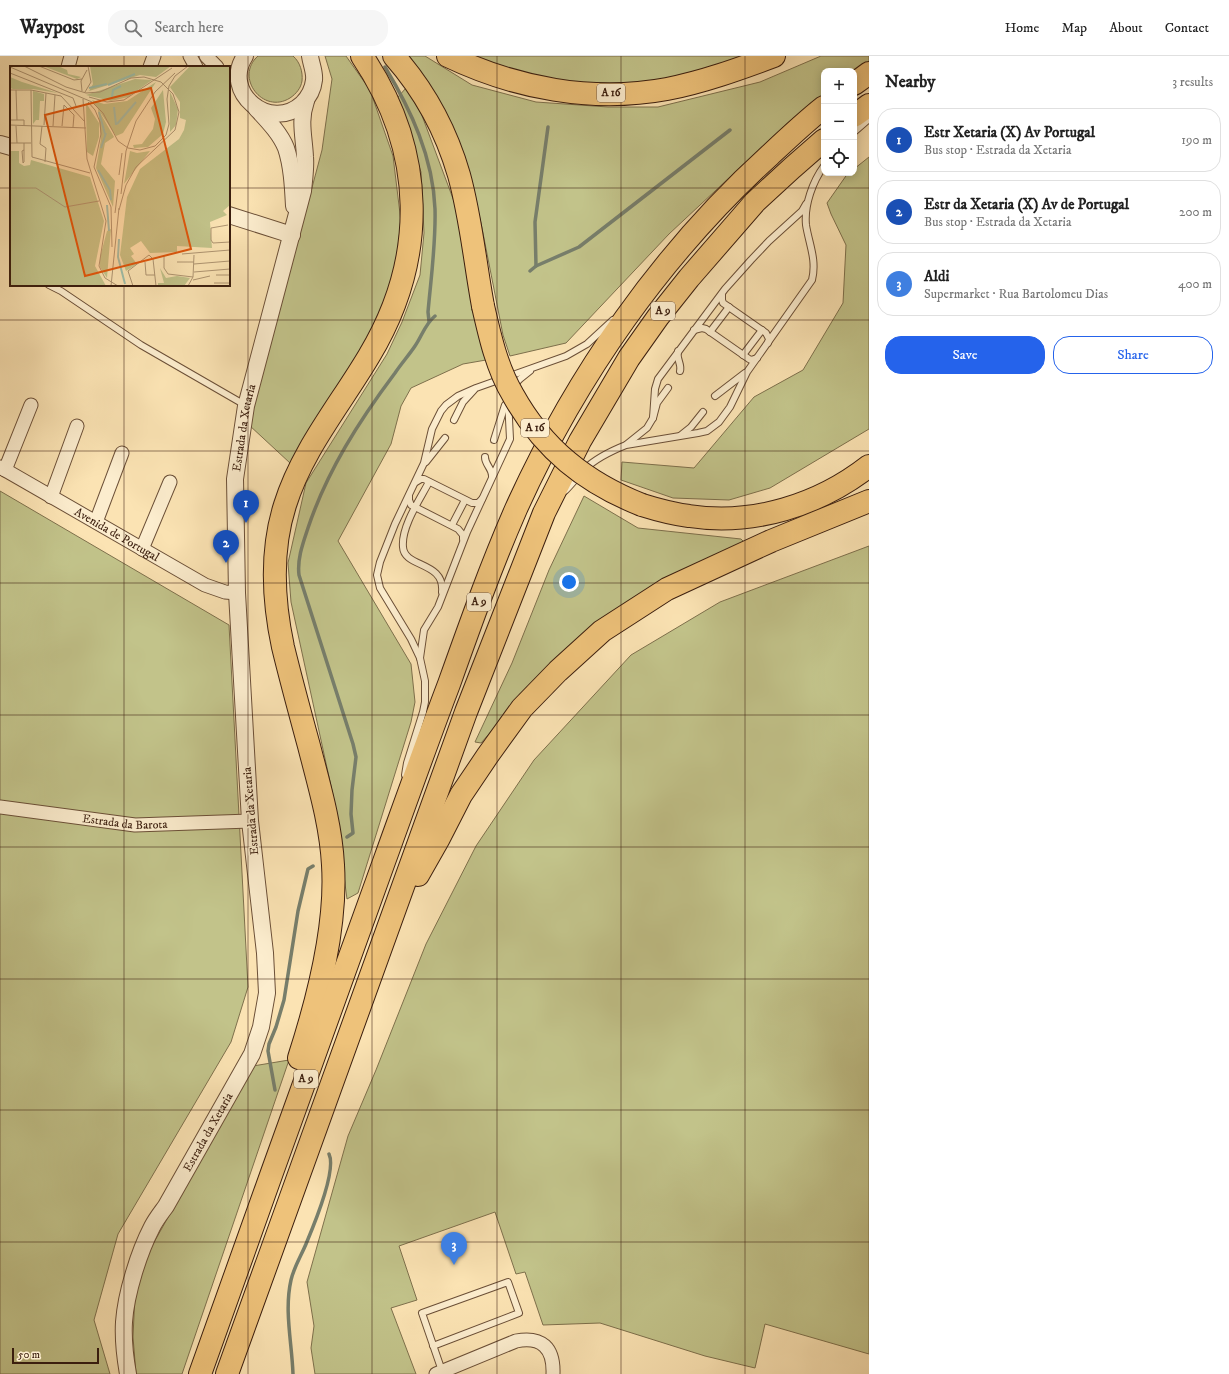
<!DOCTYPE html>
<meta charset="utf-8">
<style>
:root{--surface:#fff;--page:#f6f6f6;--text:#222;--muted:#767676;--line:#e0e0e0;--accent:#2563eb}
body{margin:0;font-family:"IM FELL DW Pica",serif;background:var(--page);color:var(--text)}
.controls{position:absolute;right:12px;top:12px;display:grid;overflow:hidden;border-radius:8px;box-shadow:0 2px 10px #0003}
.controls button{width:36px;height:36px;display:grid;place-items:center;padding:0;border:0;border-bottom:1px solid var(--line);background:var(--surface);color:var(--text);font:20px sans-serif}
.scale{position:absolute;left:12px;bottom:10px;width:87px;box-sizing:border-box;padding-left:4px;border:2px solid #3b1e0e;border-top:0;font-size:11px;line-height:14px;white-space:nowrap;color:#3b1e0e;-webkit-text-stroke:3px #fcedce;paint-order:stroke}
.you{position:absolute;left:569px;top:526px;width:14px;height:14px;margin:-10px;border:3px solid #fff;border-radius:50%;background:#1a73e8;box-shadow:0 0 0 6px #1a73e833}
.badge{display:grid;place-items:center;width:26px;height:26px;border-radius:50%;background:var(--accent);color:#fff;font-size:13px;font-weight:700}
.pin{position:absolute;translate:-50% -33px;filter:drop-shadow(0 1px 2px #0008)}
.pin::after{content:'';position:absolute;top:21px;width:14px;height:12px;background:inherit;clip-path:polygon(0 0,100% 0,50% 100%)}
.list{margin:0;padding:0;list-style:none}
h2{display:flex;justify-content:space-between;align-items:center;height:52px;margin:0;padding:0 16px;font-size:17px}
h2 small{font-size:13px;font-weight:400;color:var(--muted)}
.list li{display:grid;grid-template-columns:26px 1fr auto;gap:12px;align-items:center;box-sizing:border-box;height:64px;margin:0 8px 8px;padding:0 8px;border:1px solid var(--line);border-radius:16px}
.list b{display:block;font-size:15px;white-space:nowrap}
.list p{margin:0;font-size:13px;white-space:nowrap;color:var(--muted)}
.list em{font-size:13px;font-style:normal;color:var(--muted)}
.actions{display:flex;gap:8px;padding:12px 16px}
.actions a{flex:1;padding:9px 0;border:1px solid var(--accent);border-radius:16px;text-align:center;font-size:14px;color:var(--accent)}
.actions .main{background:var(--accent);color:#fff}
.icon{flex:none;width:22px;height:22px;fill:none;stroke:currentColor;stroke-width:2;stroke-linecap:round;stroke-linejoin:round}
.map{position:relative;flex:none;width:869px;height:1318px;overflow:hidden}
header{display:flex;align-items:center;gap:24px;box-sizing:border-box;height:56px;padding:0 20px;background:var(--surface);border-bottom:1px solid var(--line)}
header strong{font-size:19px}
nav{display:flex;gap:22px;margin-inline-start:auto;font-size:14px}
.search{width:280px;height:36px;background:var(--page);display:flex;align-items:center;gap:10px;box-sizing:border-box;padding:0 14px;border-radius:16px;color:var(--muted);font-size:15px}
main{display:flex}
aside{flex:1;background:var(--surface)}
.map>svg:first-child{display:block}
</style>
<header>
<strong>Waypost</strong>
<div class="search"><svg class="icon" aria-label="search" viewBox="0 0 24 24"><circle cx="10" cy="10" r="6"/><path d="M15 15l6 6"/></svg>Search here</div>
<nav><a>Home</a><a>Map</a><a>About</a><a>Contact</a></nav>
</header>
<main>
<div class="map">
<svg width="869" height="1318" viewBox="0 0 869 1318">
<rect width="100%" height="100%" fill="#fbe3b3"/>
<filter id="stains"><feTurbulence type="fractalNoise" baseFrequency=".005" numOctaves="4"/><feColorMatrix values="0 0 0 0 .2 0 0 0 0 .09 0 0 0 0 .02 0 0 0 .5 -.17"/></filter>
<radialGradient id="worn" r=".72"><stop offset=".6" stop-color="#630" stop-opacity="0"/><stop offset="1" stop-color="#630" stop-opacity=".3"/></radialGradient>
<g fill="#c2c38a" stroke="#7e704c">
<path d="M258 0H293C300 6 303 16 302 25 301 32 296 38 290 42 263 59 234 21 258 0Z"/>
<path d="M325 0H346L370 34 393 100 401 166 394 222 373 275 290 407 249 369 322 94 332 23Z"/>
<path d="M404 0H425L472 29 536 46 608 51H658L760 26 821 0H869V8L854 15H824V40L791 64 669 178 566 287 510 300 503 279 481 167 465 102Z"/>
<path d="M466 0H747L671 25 604 28 536 23Z"/>
<path d="M406 32 421 57 455 148 466 199 486 304 463 308 411 332 401 350 391 388 338 485 411 608 415 646 411 666 358 837 347 843 334 744 291 546 288 507 306 427 387 298 402 266 420 219 424 177 421 116 397 42Z"/>
<path d="M869 101V373L770 432 729 444 673 442 621 424 622 406 694 412 754 341 803 314 843 247 846 189 831 158 827 147 848 117H854V113Z"/>
<path d="M0 435 229 569 248 931 231 986 118 1178 94 1264 110 1318H0Z"/>
<path d="M584 440 638 472 741 483 746 488 545 614 481 687 475 686 512 607 549 514Z"/>
<path d="M869 490V1298L765 1268 755 1312 705 1300 600 1267 543 1269 525 1216 516 1218 495 1156 399 1190 417 1244 391 1252 416 1318H315L311 1292 314 1270 307 1226 348 1080 376 1014 426 888 476 790 534 704 631 599 720 546Z"/>
<path d="M289 1004 182 1318H136L133 1281 135 1237 148 1197 253 1010Z"/>
</g>
<g fill="none" stroke-linecap="round" stroke-linejoin="round">
<g stroke="#777e6b" stroke-width="3.5">
<path d="M385 11C411 54 433 101 435 153 436 187 431 222 428 256L429 265"/>
<path d="M536 210 579 191 730 74"/>
<path d="M530 215 536 210 535 166 548 71"/>
<path d="M347 781 353 777 351 758 352 734 356 701 353 688 299 519C297 503 303 487 308 472 327 415 359 365 395 317 401 308 409 299 415 290 422 280 425 268 435 260"/>
<path d="M275 1034 268 995 269 988 276 971 284 944 298 855 308 813 313 810"/>
<path d="M293 1318C292 1287 284 1255 291 1224 294 1211 301 1200 306 1188 314 1169 337 1115 329 1098"/>
</g>
<defs>
<g id="service">
<path d="M854 76 869 63"/>
<path d="M49 229 61 235 141 289 245 349"/>
<path d="M722 238V244L723 247 766 277 769 283 768 287"/>
<path d="M694 274 702 272 706 273 749 303 751 304 757 302"/>
<path d="M710 276 729 251"/>
<path d="M678 295C676 303 682 308 680 315"/>
<path d="M743 299 762 274"/>
<path d="M513 330 520 323 530 315"/>
<path d="M715 340 745 317"/>
<path d="M653 362 655 333 658 323 725 233 751 204 769 185 802 155 806 148"/>
<path d="M454 364 463 346 474 334"/>
<path d="M681 379 691 371 703 356"/>
<path d="M494 384 505 349"/>
<path d="M627 388 647 372 653 362 657 347 668 332"/>
<path d="M485 401C485 409 492 412 492 420"/>
<path d="M426 406 445 382"/>
<path d="M416 426 421 423H424L472 447H478L482 443"/>
<path d="M429 426C420 443 401 471 403 491 404 512 445 505 442 536"/>
<path d="M565 435C572 428 578 420 585 413 596 402 611 395 626 389L698 377 707 375 719 366 730 351 747 316 812 224C817 204 809 188 806 169 804 149 813 125 824 110"/>
<path d="M409 440V444L411 449 458 473 463 479V483"/>
<path d="M452 469 465 444"/>
<path d="M420 602 424 574 438 551 467 476 510 383 508 343"/>
<path d="M405 719 407 707 423 656 425 646V625L420 602 411 583 380 532 377 519 380 506 395 468 424 407 432 373 441 355 446 349 458 340 476 332 566 300 587 288 613 264"/>
<path d="M433 1290 519 1257 508 1226 422 1257 442 1315"/>
</g>
<g id="minor">
<path d="M190 0 196 11"/>
<path d="M206 0 217 11"/>
<path d="M68 11 71 0"/>
<path d="M150 11 154 0"/>
<path id="s1" d="M0 411 205 529 225 536 237 537"/>
<path d="M5 414 31 349"/>
<path d="M51 441 77 370"/>
<path d="M96 466 122 397"/>
<path d="M142 493 170 426"/>
<path id="s2" d="M0 751 135 769 250 765"/>
<path d="M436 1318 516 1285C542 1280 554 1292 553 1318"/>
</g>
<g id="tertiary">
<path d="M245 0C221 36 270 77 302 48 308 42 313 34 314 24 315 16 311 8 310 0"/>
<path d="M256 52C267 64 280 77 286 92 292 110 293 131 294 150"/>
<path d="M0 88 11 91"/>
<path d="M229 159 292 179"/>
<path id="s3" d="M128 1318C125 1301 123 1283 124 1266 126 1237 139 1196 152 1171 156 1163 161 1157 166 1150L252 998 261 971 267 937 265 897 250 765 237 537 235 423 246 350 303 135C304 124 306 112 305 101 304 80 299 65 306 45"/>
</g>
<g id="motorway">
<path d="M394 0C424 34 446 74 459 119 471 162 475 207 483 250"/>
<path d="M448 0C515 32 592 47 667 33 703 26 739 13 774 0"/>
<path d="M854 28 869 17"/>
<path d="M854 60 869 49"/>
<path d="M642 449C658 454 673 458 689 460 753 470 819 449 869 410"/>
<path d="M418 819 439 782 461 739 488 699 522 652 558 615 602 575 667 533 771 485 869 445"/>
<path d="M299 1002C318 943 337 871 333 809 331 769 319 729 309 690 300 657 291 624 283 591 273 544 270 496 285 449 302 394 340 349 369 300 428 202 426 95 362 0"/>
<path d="M200 1318C261 1146 323 975 385 803 406 745 427 686 449 628 470 569 491 510 516 453 576 320 662 197 770 99 787 83 805 66 824 51"/>
<path d="M227 1318 466 656 544 457 580 385 629 302 658 261 689 222 755 146 792 112 824 84"/>
</g>
</defs>
<use href="#service" stroke="#6b4f37" stroke-width="8"/>
<use href="#minor" stroke="#6b4f37" stroke-width="15"/>
<use href="#tertiary" stroke="#6b4f37" stroke-width="18"/>
<use href="#motorway" stroke="#3b1e0e" stroke-width="24"/>
<use href="#service" stroke="#fcedce" stroke-width="6"/>
<use href="#minor" stroke="#fcedce" stroke-width="13"/>
<use href="#tertiary" stroke="#fcedce" stroke-width="16"/>
<use href="#motorway" stroke="#eec27a" stroke-width="22"/>
<defs>
<path id="motorway-bridge" d="M483 250C490 281 497 312 513 339 543 393 586 427 642 449"/>
</defs>
<use href="#motorway-bridge" stroke="#3b1e0e" stroke-width="24" stroke-linecap="butt"/>
<use href="#motorway-bridge" stroke="#eec27a" stroke-width="22"/>
</g>
<path fill="none" stroke="#3b1e0e" stroke-width="1" stroke-opacity="0.55" d="M124 0V11M248 0V1318M372 0V1318M497 0V1318M621 0V1318M745 0V1318M0 132H11M229 132H869M124 229V1318M0 264H869M0 395H869M0 527H869M0 659H869M0 791H869M0 923H869M0 1054H869M0 1186H869"/>
<g text-anchor="middle" dominant-baseline="central" stroke-width="3" stroke-linejoin="round" paint-order="stroke">
<g fill="#fcedce" stroke="#755c48" stroke-width="1">
<rect x="597" y="28" width="28" height="18" rx="3"/>
<rect x="651" y="246" width="24" height="18" rx="3"/>
<rect x="521" y="363" width="28" height="18" rx="3"/>
<rect x="467" y="537" width="24" height="18" rx="3"/>
<rect x="294" y="1014" width="24" height="18" rx="3"/>
</g>
<g font-size="11" font-weight="bold" fill="#3b1e0e">
<text x="611" y="37">A 16</text>
<text x="663" y="255">A 9</text>
<text x="535" y="372">A 16</text>
<text x="479" y="546">A 9</text>
<text x="306" y="1023">A 9</text>
</g>
<g font-size="12" fill="#3b1e0e" stroke="#fcedce">
<text stroke="none"><textPath href="#s3" startOffset="982">Estrada da Xetaria</textPath></text>
<text stroke="none"><textPath href="#s1" startOffset="135">Avenida de Portugal</textPath></text>
<text transform="translate(251 755) rotate(-95)">Estrada da Xetaria</text>
<text stroke="none"><textPath href="#s2" startOffset="126">Estrada da Barota</textPath></text>
<text stroke="none"><textPath href="#s3" startOffset="262">Estrada da Xetaria</textPath></text>
</g>
</g>
<g transform="translate(10 10)">
<rect width="220" height="220" fill="#fbe3b3"/>
<path d="M33 0H48L57 4 58 8 71 11 67 13ZM80 0H161L146 11 130 9 79 25 83 18ZM180 0H220V139L213 145 217 149 200 156 202 182 167 180V186L140 187 131 175 120 182 124 188 121 190 127 198 116 205 110 189 117 131 130 103 169 73 174 64 176 54 170 52V36L160 21ZM0 11 12 16 48 27 23 23H3L0 22ZM125 13 142 14 118 31 101 35 76 29ZM146 16 113 67 106 70 82 34 94 38 117 35ZM153 24 156 56 153 68 138 81 124 82 123 79 132 78 143 63 145 53 141 42ZM23 25 34 28V35H30L29 54H26L23 58ZM160 26 168 43 166 59 160 66ZM76 37 89 57V71L83 90 77 86ZM88 43 104 71 95 77 91 98 105 115 103 141 86 102 91 73ZM0 85H9V97L14 100 20 99 21 94 80 111 94 155 85 200 96 220H0ZM120 85 127 87 140 85 114 118ZM101 163 97 212 90 201V191L97 165ZM150 202 156 212 167 210 180 212 174 220H148V217H154Z" fill="#c2c38a"/>
<path fill="none" stroke="#9fbea9" stroke-width="2" d="M98 19 125 8M79 22 97 18M102 31 103 24 111 20M104 41 106 59M89 46 95 68M107 58 126 36M91 82 96 67M88 104 100 124 101 134M97 139 99 165M109 173 108 191 115 218"/>
<path fill="none" stroke="#ae9471" stroke-width="1" d="M14 0 56 21 76 27 90 26 121 12 134 11 151 16 163 28 169 46 165 64 126 101 116 119 109 144M29 0 64 14 72 13M0 1 82 36 93 47 108 75 118 82 130 84 145 80 156 69 159 58 157 33 159 20 165 10 178 0M0 7 63 32 66 40M0 24H21L51 30 75 56M6 24 7 54M21 24 22 91 80 107M72 25 71 15 77 4M75 26 81 16 78 0M79 31 97 36 114 34 162 2M73 33 77 93 96 155 89 200 95 212 108 220M78 36 85 44 90 56 91 68 84 101 101 141 102 181M54 39 64 49 63 61M0 54H14V60M0 59 76 62M34 59 36 27M6 60 7 77M32 60 30 78 36 82 35 96M43 60 45 29M52 60 54 39M0 77H21M14 77V96L13 97 12 85 14 84M109 109 112 87M0 122H26L55 141 89 135M111 128 116 85 126 55 145 26 165 7M105 147 108 123M218 159 201 162V174L203 177 220 176M172 188 220 184M154 190V202L158 208 183 211M135 196 136 209H145M167 196H184M184 198 220 195M184 206 220 203M206 209H220M183 214 200 210M204 217H220M101 220 109 142M123 220 118 205 139 189 143 193 146 220M178 220 183 211 184 189"/>
<path fill="#df560c" fill-opacity="0.15" stroke="#df560c" stroke-width="2" d="M141 22 181 183 75 210 35 49Z"/>
<rect width="220" height="220" fill="none" stroke="#3b1e0e" stroke-width="2"/>
</g>
<rect width="100%" height="100%" filter="url(#stains)"/>
<rect width="100%" height="100%" fill="url(#worn)"/>
</svg>
<div class="controls">
<button>+</button>
<button>−</button>
<button><svg class="icon" aria-label="locate" viewBox="0 0 24 24"><circle cx="12" cy="12" r="6"/><path d="M12 2v4M12 18v4M2 12h4M18 12h4"/></svg></button>
</div>
<div class="scale">50 m</div>
<div class="you"></div>
<div class="pin badge" style="left:246px;top:467px;background:#1a4fb4">1</div>
<div class="pin badge" style="left:226px;top:507px;background:#1a4fb4">2</div>
<div class="pin badge" style="left:454px;top:1209px;background:#3f7fe0">3</div>
</div>
<aside>
<h2>Nearby<small>3 results</small></h2>
<ul class="list">
<li><span class="badge" style="background:#1a4fb4">1</span><div><b>Estr Xetaria (X) Av Portugal</b><p>Bus stop · Estrada da Xetaria</p></div><em>190 m</em></li>
<li><span class="badge" style="background:#1a4fb4">2</span><div><b>Estr da Xetaria (X) Av de Portugal</b><p>Bus stop · Estrada da Xetaria</p></div><em>200 m</em></li>
<li><span class="badge" style="background:#3f7fe0">3</span><div><b>Aldi</b><p>Supermarket · Rua Bartolomeu Dias</p></div><em>400 m</em></li>
</ul>
<div class="actions"><a class="main">Save</a><a>Share</a></div>
</aside>
</main>
